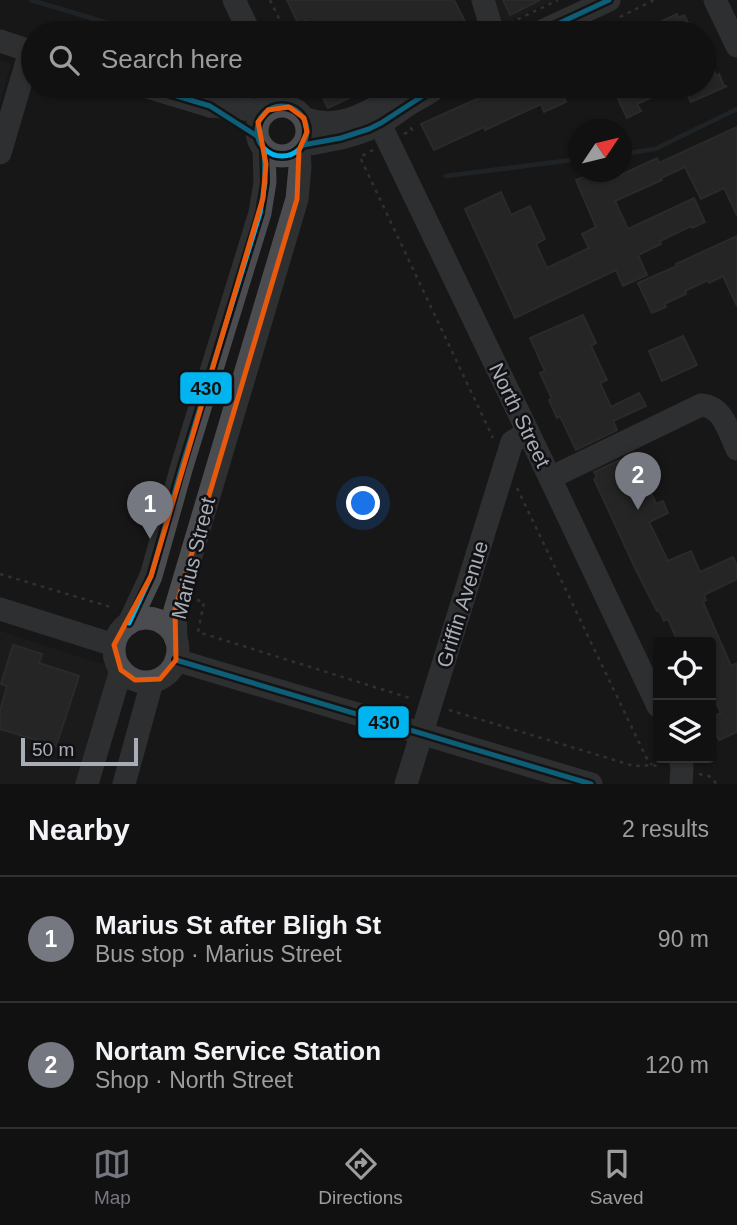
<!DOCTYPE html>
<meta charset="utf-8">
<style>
:root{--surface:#111;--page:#1a1a1a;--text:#f1f3f6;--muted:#9c9d9f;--line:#303131;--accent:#757880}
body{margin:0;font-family:Helvetica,sans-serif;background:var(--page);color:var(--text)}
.controls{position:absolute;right:21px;bottom:21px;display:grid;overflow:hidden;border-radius:7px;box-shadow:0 2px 5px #0004}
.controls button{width:63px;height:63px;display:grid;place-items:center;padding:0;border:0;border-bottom:2px solid var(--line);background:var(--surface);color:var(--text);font:35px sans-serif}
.compass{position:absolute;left:569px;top:119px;width:63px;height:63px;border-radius:50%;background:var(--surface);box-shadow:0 2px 5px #0004;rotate:55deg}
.scale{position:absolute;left:21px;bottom:18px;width:117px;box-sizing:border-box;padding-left:7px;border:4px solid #a8adb8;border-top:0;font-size:19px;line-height:24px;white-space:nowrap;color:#a8adb8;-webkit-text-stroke:5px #111113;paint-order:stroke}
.you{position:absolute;left:364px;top:504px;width:24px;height:24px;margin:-18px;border:5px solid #fff;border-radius:50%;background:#1a73e8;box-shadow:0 0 0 10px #1a73e833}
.badge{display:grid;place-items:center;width:46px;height:46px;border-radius:50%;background:var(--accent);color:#fff;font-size:23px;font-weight:700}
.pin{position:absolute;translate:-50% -58px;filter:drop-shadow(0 2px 4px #0008)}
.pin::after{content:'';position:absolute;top:37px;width:24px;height:21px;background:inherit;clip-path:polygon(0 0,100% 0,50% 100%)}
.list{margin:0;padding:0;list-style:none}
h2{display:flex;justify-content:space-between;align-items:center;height:91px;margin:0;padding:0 28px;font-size:30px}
h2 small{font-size:23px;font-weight:400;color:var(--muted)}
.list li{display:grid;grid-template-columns:46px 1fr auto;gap:21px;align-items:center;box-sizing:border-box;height:126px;padding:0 28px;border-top:2px solid var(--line)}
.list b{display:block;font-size:26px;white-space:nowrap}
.list p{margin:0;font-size:23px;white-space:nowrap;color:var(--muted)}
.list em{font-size:23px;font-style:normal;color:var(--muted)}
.icon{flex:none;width:38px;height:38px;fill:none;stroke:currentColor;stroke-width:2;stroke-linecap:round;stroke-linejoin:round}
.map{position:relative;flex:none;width:737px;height:784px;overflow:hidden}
.search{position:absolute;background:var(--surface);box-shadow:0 2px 5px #0004;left:21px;right:21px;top:21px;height:77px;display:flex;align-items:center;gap:18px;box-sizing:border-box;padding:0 24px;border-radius:38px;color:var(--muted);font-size:26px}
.sheet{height:343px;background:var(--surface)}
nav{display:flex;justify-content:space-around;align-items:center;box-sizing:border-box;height:98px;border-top:2px solid var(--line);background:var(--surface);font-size:19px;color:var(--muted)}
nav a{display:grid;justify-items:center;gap:4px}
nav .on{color:var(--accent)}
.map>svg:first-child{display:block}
</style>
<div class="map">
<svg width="737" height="784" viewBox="0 0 737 784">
<rect width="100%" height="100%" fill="#171717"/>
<g fill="#212123">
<path d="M495 0H553L502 24Z"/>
<path d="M0 61 11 64 0 103Z"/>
<path d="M0 631 110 667 76 784H0Z"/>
</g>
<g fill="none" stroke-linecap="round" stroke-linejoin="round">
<g stroke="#2a3239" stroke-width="4.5">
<path d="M31 0 141 33"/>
<path d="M622 154 655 149 737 109"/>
<path d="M446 176 580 159"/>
</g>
</g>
<g fill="#353536" stroke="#3f4043" stroke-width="2">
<path d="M287 0H454L469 29 460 33H314L307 20 299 25Z"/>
<path d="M503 0H540L510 15Z"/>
<path d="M677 14 678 18 684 15 693 33H637Z"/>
<path d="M704 49 716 76 719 74 724 86H727L691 102 683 86H704Z"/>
<path d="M338 86H374L328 108 321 94Z"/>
<path d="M506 86H559L566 102 544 112 541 104 485 130 484 127 434 150 421 124Z"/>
<path d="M612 86H676L637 104 641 111 627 118Z"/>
<path d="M737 127V215L724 188 701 199 685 167 661 178 662 180 615 201 628 229 694 198 705 222 692 228 691 226 660 241 661 244 638 255 647 275 623 286 616 270 515 318 465 209 501 192 511 215 530 206 545 239 536 244 547 268 589 248 582 234 596 227 576 180 595 172H604L608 181 657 158 659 163Z"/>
<path d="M737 236V306L723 276 709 283 708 280 685 291 686 294 664 304 666 307 652 313 638 283 677 266 676 264Z"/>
<path d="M583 315 596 343 591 346 607 380 600 383 611 407 639 393 646 406 613 421 617 430 576 450 560 416 557 418 549 400 552 399 540 373 545 371 530 338Z"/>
<path d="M683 336 697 365 662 381 649 351Z"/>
<path d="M620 460 626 473 621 475 631 496 649 488 656 504 663 501 668 513 649 522 668 561 691 551 700 572 733 557 737 566V579L704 595 706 600 703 602 731 666 737 663V732L719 740 716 734 714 735 711 727V718L721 713 711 692V642H678L668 619 664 621 659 610 657 611 636 570 594 479 597 477 594 472Z"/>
<path d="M13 645 42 654 39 663 79 676 56 746 0 729V711L7 686 1 684Z"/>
</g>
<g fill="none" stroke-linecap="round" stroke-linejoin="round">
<g stroke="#4d4e52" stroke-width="2.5" stroke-dasharray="3.5 5" stroke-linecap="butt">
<path d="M270 0 286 33"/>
<path d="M620 17 654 0"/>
<path d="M510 23 558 0"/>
<path d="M311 86 319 101"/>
<path d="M286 89H292L299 86"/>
<path d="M455 96 477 86"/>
<path d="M404 134 412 130 409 125"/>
<path d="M373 150 360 157 493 438"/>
<path d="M517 488 646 757 652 765"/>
<path d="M0 574 114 608"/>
<path d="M197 600 204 602 198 632 413 699"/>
<path d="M449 710 634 766 652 765 661 767"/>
<path d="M699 774 709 776 717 784"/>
</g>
<g stroke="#4b4c50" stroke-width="23">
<path d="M234 0 250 33"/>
<path d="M483 0 493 33"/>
<path d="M715 0 737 46"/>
<path d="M538 33 609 0"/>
<path d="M0 41 33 52"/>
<path d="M144 86 210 106 266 111"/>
<path d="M266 86 268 110"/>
<circle cx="282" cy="131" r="25"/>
<path d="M210 106 224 99 238 86"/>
<path d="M304 118C342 133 371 109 404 92"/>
<path d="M380 124 550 478 658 706"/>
<path d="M303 145C328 141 354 137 378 125 387 120 396 113 405 107 416 99 428 95 438 86"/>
<path d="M0 153 30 51"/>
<path d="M550 478 701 405C723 406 729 432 737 449"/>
<path d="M0 609 114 645"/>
<circle cx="146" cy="650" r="32"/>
<path d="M129 623 151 576 182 466 260 213 265 182 264 149"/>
<path d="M176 639 175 610 297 199 300 167 299 150"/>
<path d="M176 660 591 784"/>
<path d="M680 758 682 767 681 784"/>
<path d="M87 784 121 670"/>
<path d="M124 784 152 682"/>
<path d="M406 784 512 442 528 432"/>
</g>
<defs>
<g id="bus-1">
<path d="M538 33 609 0"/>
<path d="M144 86 210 106 257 136"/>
<circle cx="282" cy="131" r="25"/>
<path d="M303 145 341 138 369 129 381 123 438 86"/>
<path d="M129 623 151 576 182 466 260 213 265 182 264 149"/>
<path d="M176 660 591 784"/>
</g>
</defs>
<use href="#bus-1" stroke="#111113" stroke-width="10"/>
<use href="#bus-1" stroke="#00b5ef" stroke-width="5"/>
</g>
<path d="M0 0H737V784H0ZM289 107 304 118 307 132 299 150 297 199 175 610 176 660 160 679 135 680 121 670 114 645 151 576 263 198 266 164 258 122 268 110Z" fill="#171717" fill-opacity=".55" fill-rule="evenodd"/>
<path fill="none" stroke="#e8590c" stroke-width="5" stroke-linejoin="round" d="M289 107 304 118 307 132 299 150 297 199 175 610 176 660 160 679 135 680 121 670 114 645 151 576 263 198 266 164 258 122 268 110Z"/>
<g text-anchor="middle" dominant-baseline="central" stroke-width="5" stroke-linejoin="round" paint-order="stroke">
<g font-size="21" fill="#a8adb8" stroke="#111113">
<text transform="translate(520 415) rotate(64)">North Street</text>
<text transform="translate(193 558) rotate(-76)">Marius Street</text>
<text transform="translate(462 604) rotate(-73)">Griffin Avenue</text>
</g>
</g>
<g stroke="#111113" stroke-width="2.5">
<rect x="179" y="371" width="54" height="34" rx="7" fill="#00b5ef"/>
<rect x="357" y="705" width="53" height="34" rx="7" fill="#00b5ef"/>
</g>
<g font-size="19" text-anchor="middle" font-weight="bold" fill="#111">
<text x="206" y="395">430</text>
<text x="384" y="729">430</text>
</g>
</svg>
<div class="controls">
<button><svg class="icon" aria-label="locate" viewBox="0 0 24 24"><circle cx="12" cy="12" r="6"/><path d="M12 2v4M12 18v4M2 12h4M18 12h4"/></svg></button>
<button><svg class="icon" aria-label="layers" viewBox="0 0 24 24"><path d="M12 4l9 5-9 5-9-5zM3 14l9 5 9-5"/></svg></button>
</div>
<svg class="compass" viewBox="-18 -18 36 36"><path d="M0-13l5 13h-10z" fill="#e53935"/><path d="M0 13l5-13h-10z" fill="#9c9d9f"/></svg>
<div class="scale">50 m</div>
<div class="you"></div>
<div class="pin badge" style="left:150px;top:539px">1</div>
<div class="pin badge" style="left:638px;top:510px">2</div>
<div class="search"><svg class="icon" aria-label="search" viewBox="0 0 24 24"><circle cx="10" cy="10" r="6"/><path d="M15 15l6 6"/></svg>Search here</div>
</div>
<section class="sheet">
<h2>Nearby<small>2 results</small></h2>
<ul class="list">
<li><span class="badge">1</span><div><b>Marius St after Bligh St</b><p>Bus stop · Marius Street</p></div><em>90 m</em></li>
<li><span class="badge">2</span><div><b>Nortam Service Station</b><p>Shop · North Street</p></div><em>120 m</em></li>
</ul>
</section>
<nav>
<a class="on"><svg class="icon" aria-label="map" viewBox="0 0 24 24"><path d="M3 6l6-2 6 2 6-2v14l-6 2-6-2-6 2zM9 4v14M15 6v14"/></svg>Map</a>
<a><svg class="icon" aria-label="directions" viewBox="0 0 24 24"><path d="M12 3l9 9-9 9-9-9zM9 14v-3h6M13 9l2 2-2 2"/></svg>Directions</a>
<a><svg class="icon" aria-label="saved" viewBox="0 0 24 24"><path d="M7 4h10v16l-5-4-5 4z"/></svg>Saved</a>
</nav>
